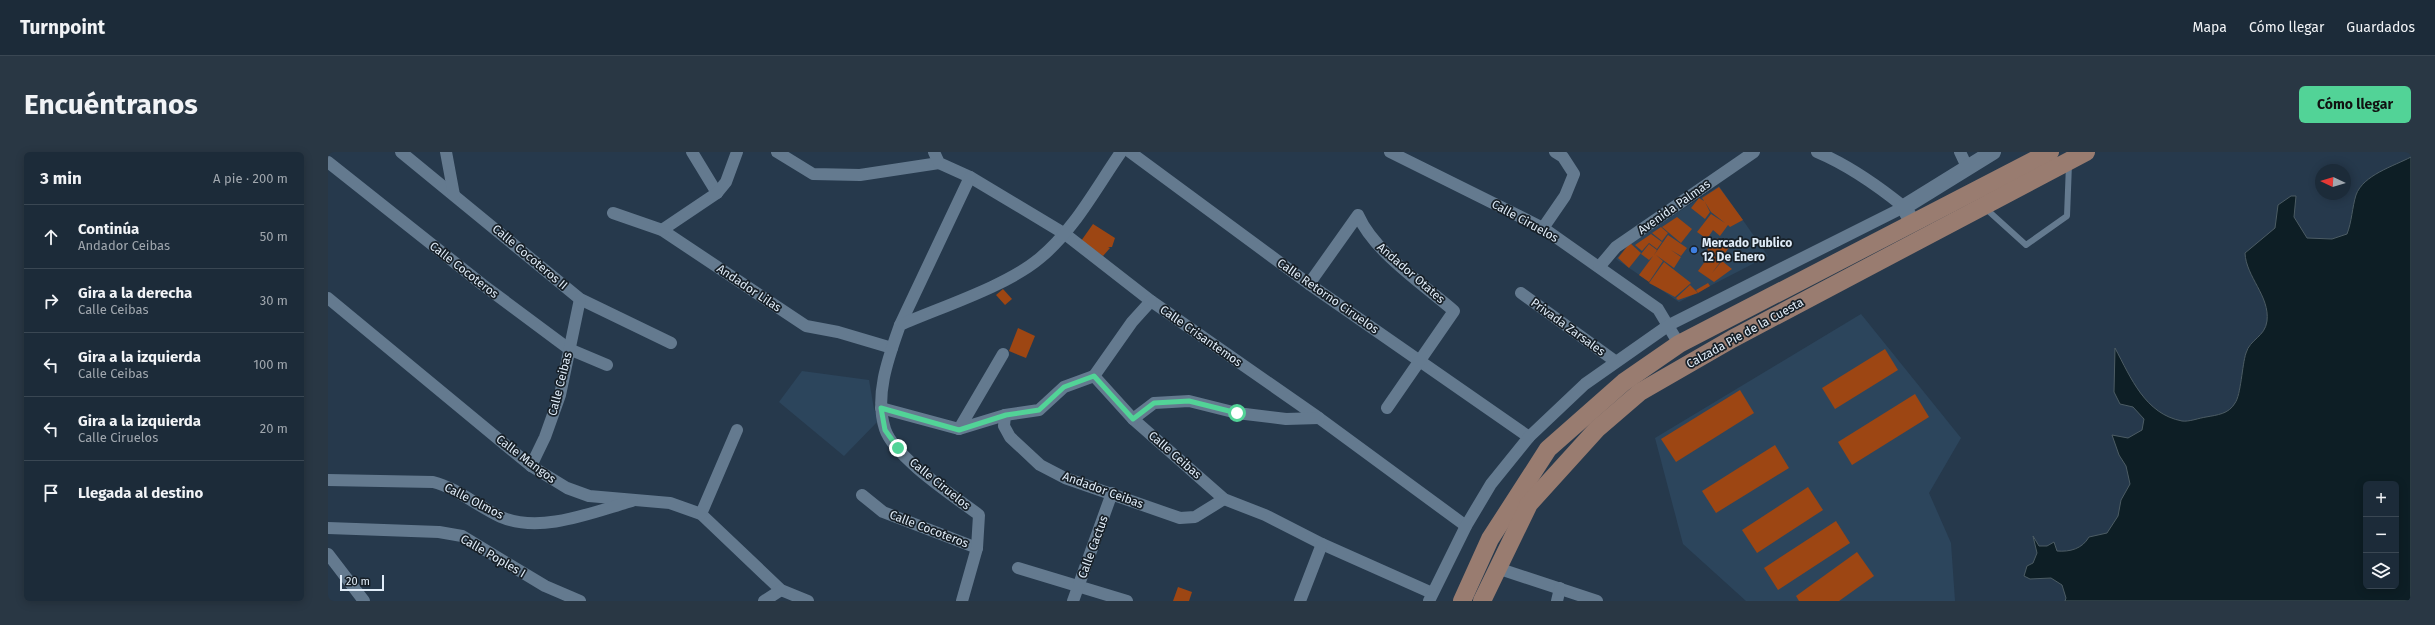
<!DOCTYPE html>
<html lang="es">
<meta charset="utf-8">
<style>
:root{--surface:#1c2b39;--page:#293744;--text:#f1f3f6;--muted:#a0a7ae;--line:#3a4753;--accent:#52d397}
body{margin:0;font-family:"Fira Sans",sans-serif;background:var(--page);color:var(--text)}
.controls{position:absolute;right:12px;bottom:12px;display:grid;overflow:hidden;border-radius:6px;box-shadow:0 2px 10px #0003}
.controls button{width:36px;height:36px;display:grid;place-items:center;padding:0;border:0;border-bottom:1px solid var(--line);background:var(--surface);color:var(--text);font:20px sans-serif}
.compass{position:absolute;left:1987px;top:12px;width:36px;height:36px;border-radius:50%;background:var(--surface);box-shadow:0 2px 10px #0003;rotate:274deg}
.scale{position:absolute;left:12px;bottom:10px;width:44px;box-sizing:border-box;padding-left:4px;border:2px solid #e0ecf8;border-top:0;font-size:11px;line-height:14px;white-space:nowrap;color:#e0ecf8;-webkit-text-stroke:3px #172028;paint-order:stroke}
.stop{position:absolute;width:12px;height:12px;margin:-9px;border:3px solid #52d397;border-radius:50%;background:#fff}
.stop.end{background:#52d397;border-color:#fff;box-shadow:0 1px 4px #0008}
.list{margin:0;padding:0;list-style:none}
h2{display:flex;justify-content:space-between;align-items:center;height:52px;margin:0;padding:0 16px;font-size:17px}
h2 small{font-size:13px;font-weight:400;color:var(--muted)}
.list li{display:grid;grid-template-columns:26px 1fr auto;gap:12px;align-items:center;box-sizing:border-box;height:64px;padding:0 16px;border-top:1px solid var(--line)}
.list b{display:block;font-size:15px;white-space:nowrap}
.list p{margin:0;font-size:13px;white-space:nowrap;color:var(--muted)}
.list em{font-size:13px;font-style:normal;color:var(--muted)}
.icon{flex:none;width:22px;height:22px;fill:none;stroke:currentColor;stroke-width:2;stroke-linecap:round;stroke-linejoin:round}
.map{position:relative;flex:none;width:2083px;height:449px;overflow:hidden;border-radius:6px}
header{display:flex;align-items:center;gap:24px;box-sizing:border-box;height:56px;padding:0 20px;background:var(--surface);border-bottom:1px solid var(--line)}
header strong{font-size:19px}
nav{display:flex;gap:22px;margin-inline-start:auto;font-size:14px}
.intro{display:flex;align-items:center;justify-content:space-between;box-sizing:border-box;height:96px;padding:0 24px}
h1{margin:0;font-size:28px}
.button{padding:10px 18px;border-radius:6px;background:var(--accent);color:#111;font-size:14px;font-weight:700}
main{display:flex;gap:24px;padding:0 24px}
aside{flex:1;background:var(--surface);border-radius:6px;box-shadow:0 2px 10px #0003}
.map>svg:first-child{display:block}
</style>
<header>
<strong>Turnpoint</strong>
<nav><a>Mapa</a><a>Cómo llegar</a><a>Guardados</a></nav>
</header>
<div class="intro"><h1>Encuéntranos</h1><a class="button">Cómo llegar</a></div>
<main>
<aside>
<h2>3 min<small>A pie · 200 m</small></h2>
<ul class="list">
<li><svg class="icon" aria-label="ahead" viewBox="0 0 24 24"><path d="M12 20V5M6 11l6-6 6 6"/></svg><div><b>Continúa</b><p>Andador Ceibas</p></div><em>50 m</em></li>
<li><svg class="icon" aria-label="right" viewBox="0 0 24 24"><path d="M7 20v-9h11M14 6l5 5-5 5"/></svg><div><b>Gira a la derecha</b><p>Calle Ceibas</p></div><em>30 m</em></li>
<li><svg class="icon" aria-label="left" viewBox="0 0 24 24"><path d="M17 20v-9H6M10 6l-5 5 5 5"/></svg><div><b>Gira a la izquierda</b><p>Calle Ceibas</p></div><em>100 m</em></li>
<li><svg class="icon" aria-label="left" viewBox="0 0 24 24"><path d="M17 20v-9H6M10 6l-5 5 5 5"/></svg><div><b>Gira a la izquierda</b><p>Calle Ciruelos</p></div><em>20 m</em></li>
<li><svg class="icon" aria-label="arrive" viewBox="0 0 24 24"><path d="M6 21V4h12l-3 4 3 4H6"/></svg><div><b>Llegada al destino</b></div></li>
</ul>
</aside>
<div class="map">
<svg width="2083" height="449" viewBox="0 0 2083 449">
<rect width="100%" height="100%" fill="#26394c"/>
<g fill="#2c455c">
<path d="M1391 34 1440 104 1351 150 1288 107 1302 91Z"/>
<path d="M1533 162 1633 286 1601 341 1623 391 1627 449H1418L1355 392 1327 286Z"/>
<path d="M474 219 541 228 546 257 551 268 516 304 451 250Z"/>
</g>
<path fill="#0d1e25" stroke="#4c5c64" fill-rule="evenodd" d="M2083 5V449H1737L1738 446 1734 433 1723 426 1702 427 1696 424 1699 414 1705 411 1709 401 1705 384 1711 394H1719L1726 390 1729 399C1742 400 1754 397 1761 385L1779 381 1790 364 1793 348 1802 332 1798 314 1791 303 1784 283 1800 286 1814 278 1816 267 1805 255 1792 252 1786 240 1787 196C1803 226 1817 262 1854 269 1861 270 1871 266 1878 265 1889 263 1901 262 1907 251 1913 243 1914 213 1918 201 1922 187 1937 185 1939 169 1942 144 1918 125 1917 101L1947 76 1950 53 1963 44H1968L1966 65 1979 86 2004 87 2019 82C2024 69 2024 56 2028 43 2035 23 2066 14 2083 5ZM2038 332H2068V434H2038Z"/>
<g fill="#9d4613">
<path d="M1391 35 1415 68 1402 75 1400 73 1392 84 1385 78 1379 87 1369 80 1383 62 1397 71 1383 60 1377 50 1382 60 1377 67 1363 56 1371 46 1376 49 1374 46Z"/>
<path d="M1349 65 1364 77 1353 91 1334 75Z"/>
<path d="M765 72 787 86 784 95H780L782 96 775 104 753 89Z"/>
<path d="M1333 75 1340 81 1334 89 1324 81Z"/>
<path d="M1323 82 1334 90 1329 97 1321 91 1314 99 1307 93Z"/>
<path d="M1340 83 1359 96 1353 104 1343 98 1353 105 1346 116 1328 103 1335 109 1321 130 1311 123 1325 104 1321 108 1313 102 1321 92 1329 98 1326 103Z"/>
<path d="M1390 86 1402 94 1393 107 1379 98 1386 87 1388 89Z"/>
<path d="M1302 91 1313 101 1301 116 1290 106Z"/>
<path d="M1383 101 1393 109 1384 121 1394 109 1404 117 1386 130 1370 119Z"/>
<path d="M1336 110 1363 131 1347 145 1321 131Z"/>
<path d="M1380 131 1382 134 1370 141 1368 138Z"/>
<path d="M1362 133 1370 141 1350 148 1348 146Z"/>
<path d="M675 137 684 147 677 153 668 143Z"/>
<path d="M690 176 707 184 698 206 681 199Z"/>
<path d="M1557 197 1570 218 1507 257 1494 236Z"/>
<path d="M1412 238 1426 261 1348 310 1333 287Z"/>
<path d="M1587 242 1601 265 1524 313 1510 290Z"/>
<path d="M1447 293 1461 316 1388 361 1374 339Z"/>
<path d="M1480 335 1495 358 1429 401 1414 378Z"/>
<path d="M1508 369 1522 391 1450 438 1436 416Z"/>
<path d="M1529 400 1546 424 1511 449H1471L1468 444Z"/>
<path d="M850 435 864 440 861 449H845Z"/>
</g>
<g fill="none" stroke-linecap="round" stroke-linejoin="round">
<path stroke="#647a8f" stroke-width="6" d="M1656 55 1698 93 1739 64 1741 12"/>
<g stroke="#647a8f" stroke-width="12">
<path d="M73 0 252 147 343 191"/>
<path d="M118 0 126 43"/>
<path d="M364 0 389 41"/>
<path d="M449 0 485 22 532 23 611 11"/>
<path d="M606 0 611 11 642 25 737 82 823 149 991 266 1138 374"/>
<path d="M802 0 981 132 1201 285"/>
<path d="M1062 0 1215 76 1330 157 1351 192"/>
<path d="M1632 0 1640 17"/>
<path d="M0 10 155 133 241 197 279 213"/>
<path d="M285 61 334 78 478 174 510 180 564 196"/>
<path d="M1215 76 1237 44 1246 22 1235 5 1227 0"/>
<path d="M334 78 389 41 398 30 409 0"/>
<path d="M1271 115 1288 95 1426 0"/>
<path d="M981 132 1030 63C1046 100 1095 132 1126 159L1059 256"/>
<path d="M1193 141 1287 209"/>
<path d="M0 146 203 314 239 336 261 344 342 351 373 362 453 438 480 449"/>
<path d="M572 173 642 25"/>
<path d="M766 224 805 267 896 347 937 363 994 392 1104 441"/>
<path d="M766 224 804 170 823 149"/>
<path d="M553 256 631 277 677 263 711 258 736 235 766 224"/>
<path d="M677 263 676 274 682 285 712 313 737 326 852 366 867 365 896 347"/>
<path d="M805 267 826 251 861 249 909 261 958 267 991 266"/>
<path d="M631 277 675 202"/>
<path d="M203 314 217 285 232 243 252 147"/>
<path d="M0 328 105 330C129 336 149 354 173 365 213 382 265 360 304 349"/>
<path d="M534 343 555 360 649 396"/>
<path d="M373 362 409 278"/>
<path d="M0 376 111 380 134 384 217 434 252 449"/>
<path d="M0 402 36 449"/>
<path d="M690 416 799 449"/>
<path d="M1169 416 1269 449"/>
<path d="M436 449 453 438"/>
<path d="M634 449 649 396 651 363C627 345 566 305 557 277 546 243 561 204 572 173 613 155 679 134 712 106 746 78 768 36 793 0"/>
<path d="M745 449 784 341"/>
<path d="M972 449 994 392"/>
<path d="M1101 449 1138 374 1163 332 1201 285 1257 232 1341 173 1576 55C1550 34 1520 13 1489 0"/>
<path d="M1229 449 1232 436"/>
</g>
<path stroke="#647a8f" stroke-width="16" d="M1584 70 1576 55 1665 0"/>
<g stroke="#997c70" stroke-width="18">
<path d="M1134 449 1162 387 1220 297 1296 230 1351 192 1722 0"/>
<path d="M1154 449 1201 352 1269 277 1312 240 1404 187 1758 0"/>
</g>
</g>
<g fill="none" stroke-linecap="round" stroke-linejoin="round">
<path stroke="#52d397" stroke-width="5" d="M570 296 557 278 553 256 631 278 678 263 711 258 736 235 766 224 805 267 826 251 861 249 909 261"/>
</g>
<circle fill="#3f7fe0" stroke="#172028" stroke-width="1.5" cx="1366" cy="98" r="4"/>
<g text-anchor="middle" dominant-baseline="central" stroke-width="3.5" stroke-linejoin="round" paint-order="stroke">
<g font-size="12" fill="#e0ecf8" stroke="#172028">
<text transform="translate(1346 55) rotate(-35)">Avenida Palmas</text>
<text transform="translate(1197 69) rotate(29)">Calle Ciruelos</text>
<text transform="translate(202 105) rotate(40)">Calle Cocoteros II</text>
<text transform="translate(136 118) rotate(38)">Calle Cocoteros</text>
<text transform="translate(1083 121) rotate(41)">Andador Otates</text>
<text transform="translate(421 136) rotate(34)">Andador Lilas</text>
<text transform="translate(1000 144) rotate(35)">Calle Retorno Ciruelos</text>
<text transform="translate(1240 175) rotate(36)">Privada Zarsales</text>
<text transform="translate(1417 181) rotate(-29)">Calzada Pie de la Cuesta</text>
<text transform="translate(873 184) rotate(35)">Calle Crisantemos</text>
<text transform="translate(232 232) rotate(-76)">Calle Ceibas</text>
<text transform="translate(847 303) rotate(41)">Calle Ceibas</text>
<text transform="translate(198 307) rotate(37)">Calle Mangos</text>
<text transform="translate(612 332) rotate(39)">Calle Ciruelos</text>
<text transform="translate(775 338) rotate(20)">Andador Ceibas</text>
<text transform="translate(146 349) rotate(27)">Calle Olmos</text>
<text transform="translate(601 377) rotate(21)">Calle Cocoteros</text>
<text transform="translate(765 395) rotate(-70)">Calle Cactus</text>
<text transform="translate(165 404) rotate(30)">Calle Poples I</text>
</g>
<g font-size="12" font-weight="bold" fill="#e0ecf8" stroke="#172028" text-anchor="start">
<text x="1374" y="91">Mercado Publico<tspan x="1374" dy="14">12 De Enero</tspan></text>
</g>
</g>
</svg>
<div class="controls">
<button>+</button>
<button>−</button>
<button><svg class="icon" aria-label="layers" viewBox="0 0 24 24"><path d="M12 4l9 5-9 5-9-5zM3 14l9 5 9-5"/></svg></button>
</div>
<svg class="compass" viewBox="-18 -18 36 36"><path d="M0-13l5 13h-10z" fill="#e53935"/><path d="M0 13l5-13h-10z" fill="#a0a7ae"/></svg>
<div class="scale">20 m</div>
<div class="stop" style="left:909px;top:261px"></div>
<div class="stop end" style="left:570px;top:296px"></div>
</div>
</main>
